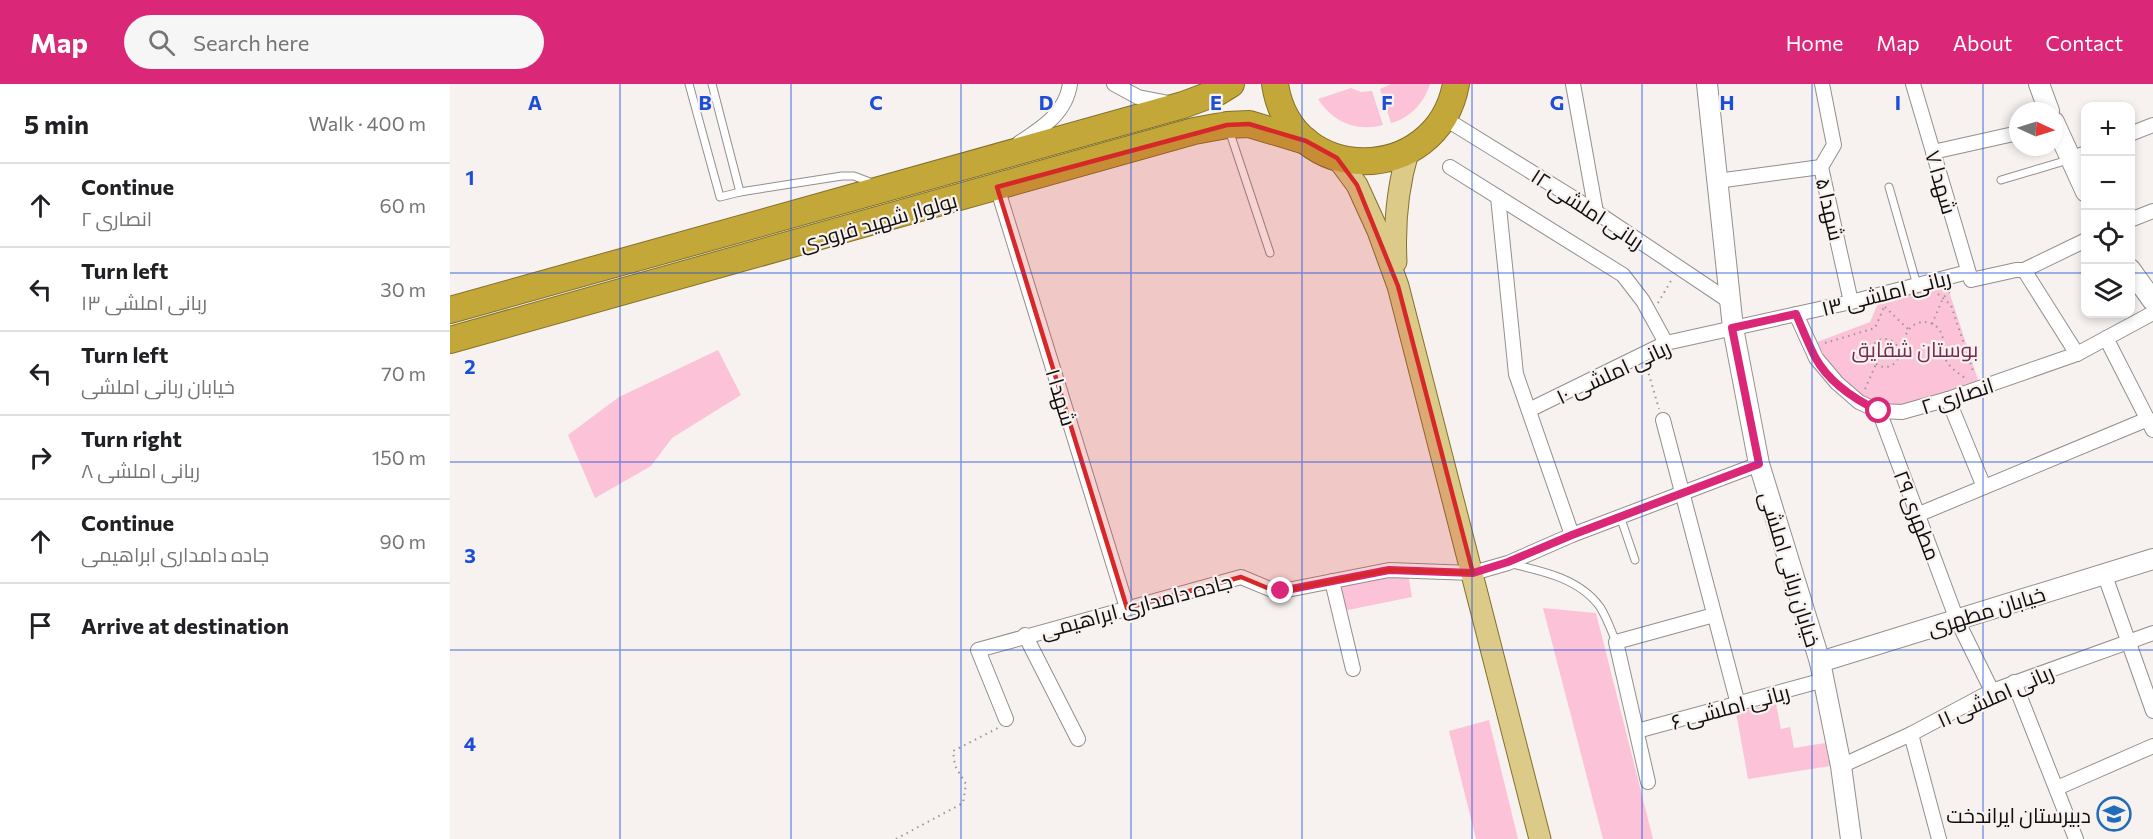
<!DOCTYPE html>
<meta charset="utf-8">
<style>
:root{--surface:#fff;--page:#f6f6f6;--text:#202124;--muted:#757577;--line:#e0e0e0;--accent:#db2777}
body{margin:0;font-family:Commissioner,Cairo,sans-serif;background:var(--page);color:var(--text)}
.controls{position:absolute;right:18px;top:18px;display:grid;overflow:hidden;border-radius:12px;box-shadow:0 3px 9px #0003}
.controls button{width:54px;height:54px;display:grid;place-items:center;padding:0;border:0;border-bottom:2px solid var(--line);background:var(--surface);color:var(--text);font:30px sans-serif}
.compass{position:absolute;left:1559px;top:18px;width:54px;height:54px;border-radius:50%;background:var(--surface);box-shadow:0 3px 9px #0003;rotate:94deg}
.stop{position:absolute;width:18px;height:18px;margin:-14px;border:4px solid #db2777;border-radius:50%;background:#fff}
.stop.end{background:#db2777;border-color:#fff;box-shadow:0 2px 6px #0008}
.list{margin:0;padding:0;list-style:none}
h2{display:flex;justify-content:space-between;align-items:center;height:78px;margin:0;padding:0 24px;font-size:26px}
h2 small{font-size:20px;font-weight:400;color:var(--muted)}
.list li{display:grid;grid-template-columns:39px 1fr auto;gap:18px;align-items:center;box-sizing:border-box;height:84px;padding:0 24px;border-top:2px solid var(--line)}
.list b{display:block;font-size:22px;white-space:nowrap}
.list p{margin:0;font-size:20px;white-space:nowrap;color:var(--muted)}
.list em{font-size:20px;font-style:normal;color:var(--muted)}
.icon{flex:none;width:33px;height:33px;fill:none;stroke:currentColor;stroke-width:2;stroke-linecap:round;stroke-linejoin:round}
.map{position:relative;flex:none;width:1703px;height:755px;overflow:hidden}
header{display:flex;align-items:center;gap:36px;box-sizing:border-box;height:84px;padding:0 30px;background:var(--accent);color:#fff}
header strong{font-size:28px}
nav{display:flex;gap:33px;margin-inline-start:auto;font-size:21px}
.search{width:420px;height:54px;background:var(--page);display:flex;align-items:center;gap:15px;box-sizing:border-box;padding:0 21px;border-radius:33px;color:var(--muted);font-size:22px}
main{display:flex}
aside{flex:1;background:var(--surface)}
.map>svg:first-child{display:block}
</style>
<header>
<strong>Map</strong>
<div class="search"><svg class="icon" aria-label="search" viewBox="0 0 24 24"><circle cx="10" cy="10" r="6"/><path d="M15 15l6 6"/></svg>Search here</div>
<nav><a>Home</a><a>Map</a><a>About</a><a>Contact</a></nav>
</header>
<main>
<aside>
<h2>5 min<small>Walk · 400 m</small></h2>
<ul class="list">
<li><svg class="icon" aria-label="ahead" viewBox="0 0 24 24"><path d="M12 20V5M6 11l6-6 6 6"/></svg><div><b>Continue</b><p>انصاری ۲</p></div><em>60 m</em></li>
<li><svg class="icon" aria-label="left" viewBox="0 0 24 24"><path d="M17 20v-9H6M10 6l-5 5 5 5"/></svg><div><b>Turn left</b><p>ربانی املشی ۱۳</p></div><em>30 m</em></li>
<li><svg class="icon" aria-label="left" viewBox="0 0 24 24"><path d="M17 20v-9H6M10 6l-5 5 5 5"/></svg><div><b>Turn left</b><p>خیابان ربانی املشی</p></div><em>70 m</em></li>
<li><svg class="icon" aria-label="right" viewBox="0 0 24 24"><path d="M7 20v-9h11M14 6l5 5-5 5"/></svg><div><b>Turn right</b><p>ربانی املشی ۸</p></div><em>150 m</em></li>
<li><svg class="icon" aria-label="ahead" viewBox="0 0 24 24"><path d="M12 20V5M6 11l6-6 6 6"/></svg><div><b>Continue</b><p>جاده دامداری ابراهیمی</p></div><em>90 m</em></li>
<li><svg class="icon" aria-label="arrive" viewBox="0 0 24 24"><path d="M6 21V4h12l-3 4 3 4H6"/></svg><div><b>Arrive at destination</b></div></li>
</ul>
</aside>
<div class="map">
<svg width="1703" height="755" viewBox="0 0 1703 755">
<rect width="100%" height="100%" fill="#f7f2ef"/>
<g fill="#fcc2d8">
<path d="M941 0H980C974 19 960 34 941 39L930 5Z"/>
<path d="M901 4 911 8 922 7 933 41C906 48 883 38 868 15Z"/>
<path d="M1496 198 1528 296 1448 324 1413 313 1394 299 1380 283 1367 258 1420 238 1429 217Z"/>
<path d="M268 266 291 311 222 354 201 382 145 414 118 351 169 313Z"/>
<path d="M958 489 962 513 893 527 888 503Z"/>
<path d="M1093 524 1146 529 1203 755H1153Z"/>
<path d="M1326 620 1331 645 1340 643 1344 664 1375 659 1380 682 1298 695 1286 628Z"/>
<path d="M1039 636 1068 755H1026L999 647Z"/>
</g>
<g fill="none" stroke-linecap="round" stroke-linejoin="round">
<defs>
<g id="lane">
<path d="M239 0 270 113 290 108 392 92H404L425 100"/>
<path d="M262 0 290 108"/>
<path d="M779 46 820 169"/>
<path d="M1551 96 1618 76"/>
<path d="M1439 103 1467 201"/>
<path d="M1170 432 1185 476"/>
<path d="M1062 480C1093 487 1130 495 1150 523 1157 534 1161 546 1166 558"/>
</g>
<g id="street">
<path d="M664 0 688 13 719 19"/>
<path d="M1123 0 1146 128"/>
<path d="M1372 0 1384 61 1371 83 1401 218"/>
<path d="M1463 0 1521 196 1566 186H1574L1636 156"/>
<path d="M994 34 1146 128 1279 217"/>
<path d="M1680 50 1703 41"/>
<path d="M569 59C592 44 616 29 620 0"/>
<path d="M1483 68 1568 49"/>
<path d="M1620 75 1636 69"/>
<path d="M1000 83 1173 191 1193 217 1216 259"/>
<path d="M1267 97 1371 83"/>
<path d="M547 103 677 524"/>
<path d="M1048 113 1066 290 1122 451"/>
<path d="M1680 136 1703 127"/>
<path d="M1574 186 1627 270"/>
<path d="M1346 230 1366 274 1387 299 1409 318 1429 327 1452 328 1498 315 1627 270 1703 229"/>
<path d="M1656 254 1703 346"/>
<path d="M1498 315 1534 403"/>
<path d="M1079 326 1216 259 1401 218 1518 188"/>
<path d="M1429 327 1507 536 1542 607"/>
<path d="M1213 336 1288 620"/>
<path d="M1467 431 1698 335"/>
<path d="M1654 489 1703 627"/>
<path d="M882 497 903 585"/>
<path d="M575 551 628 655"/>
<path d="M1564 598 1626 755"/>
<path d="M556 635 528 566 791 493 827 508 939 486 1023 489 1058 479 1122 451 1309 380"/>
<path d="M1187 647 1374 596"/>
<path d="M1461 650 1489 755"/>
<path d="M1391 682 1461 650 1542 607 1703 549"/>
<path d="M1198 698 1166 558 1264 531"/>
<path d="M1607 704 1703 662"/>
</g>
<g id="secondary">
<path d="M1257 0 1283 244 1309 380 1370 578 1391 682 1401 755"/>
<path d="M1589 0 1599 27"/>
<path d="M1604 38 1636 108"/>
<path d="M1680 185 1703 217"/>
<path d="M1370 578 1703 475"/>
</g>
<g id="primary">
<path d="M887 74 907 101 928 147 948 202 1090 755"/>
<path d="M946 178C944 139 947 105 958 68"/>
</g>
<g id="highway">
<path d="M825 0C840 103 987 103 1006 0"/>
<path d="M0 226 733 21 768 8 781 0"/>
<path d="M0 256 744 47 777 41 799 40 856 57"/>
</g>
</defs>
<use href="#lane" stroke="#938f8c" stroke-width="9"/>
<use href="#street" stroke="#938f8c" stroke-width="16"/>
<use href="#secondary" stroke="#938f8c" stroke-width="22"/>
<use href="#primary" stroke="#84712a" stroke-width="23"/>
<use href="#highway" stroke="#84712a" stroke-width="28"/>
<g stroke="#999693" stroke-width="2" stroke-dasharray="1.5 4.5" stroke-linecap="butt">
<path d="M1488 210 1501 221 1524 290"/>
<path d="M1208 219 1222 195"/>
<path d="M1435 223 1459 246"/>
<circle cx="1474" cy="257" r="19"/>
<path d="M1482 240 1493 214 1500 207"/>
<circle cx="1435" cy="269" r="14"/>
<path d="M1375 259 1425 244 1434 223"/>
<path d="M1491 265C1496 280 1502 285 1515 294"/>
<path d="M1197 284 1209 325"/>
<path d="M1415 305 1426 280"/>
<path d="M446 755 513 719 516 700 505 682 503 667 548 644"/>
</g>
<use href="#lane" stroke="#fff" stroke-width="7"/>
<use href="#street" stroke="#fff" stroke-width="14"/>
<use href="#secondary" stroke="#fff" stroke-width="20"/>
<use href="#primary" stroke="#dbca88" stroke-width="21"/>
<use href="#highway" stroke="#c3a739" stroke-width="26"/>
</g>
<g fill="none" stroke-linecap="round" stroke-linejoin="round">
<path stroke="#db2777" stroke-width="8" d="M831 507 939 486 1023 489 1058 478 1122 451 1309 380 1282 244 1346 230C1352 244 1358 259 1365 273 1378 297 1404 315 1429 327"/>
</g>
<path fill="#d62828" fill-opacity="0.2" stroke="#d62828" stroke-width="4.5" stroke-linejoin="round" d="M799 40 856 57 887 74 907 101 948 202 1023 489 939 486 827 508 791 493 677 524 547 103 777 41Z"/>
<path fill="none" stroke="#1d4ed8" stroke-width="1.5" stroke-opacity="0.55" d="M170 0V755M341 0V755M511 0V755M681 0V755M852 0V755M1022 0V755M1192 0V755M1362 0V755M1533 0V755M0 189H1636M1680 189H1703M0 378H1703M0 566H1703"/>
<defs>
<symbol id="school-ring" viewBox="-11 -11 22 22"><circle r="9.5" fill="#f7f2ef" stroke="#226bbb" stroke-width="1.5"/><path d="M0-5L7-2L0 1L-7-2ZM-4 1L0 2.5L4 1V4Q0 6-4 4Z" fill="#226bbb"/></symbol>
</defs>
<g fill-rule="evenodd">
<use href="#school-ring" x="1645" y="711" width="38" height="38"/>
</g>
<g text-anchor="middle" dominant-baseline="central" stroke-width="4.5" stroke-linejoin="round" paint-order="stroke">
<g font-size="21" fill="#100e0d" stroke="#f7f2ef">
<text transform="translate(1492 98) rotate(74)">شهدا ۷</text>
<text transform="translate(1138 124) rotate(33)">ربانی املشی ۱۲</text>
<text transform="translate(1381 125) rotate(77)">شهدا ۵</text>
<text transform="translate(428 137) rotate(-16)">بولوار شهید فرودی</text>
<text transform="translate(1436 208) rotate(-14)">ربانی املشی ۱۳</text>
<text transform="translate(1163 287) rotate(-25)">ربانی املشی ۱۰</text>
<text transform="translate(1507 311) rotate(-18)">انصاری ۲</text>
<text transform="translate(612 313) rotate(73)">شهدا ۱</text>
<text transform="translate(1468 431) rotate(69)">مطهری ۲۹</text>
<text transform="translate(1341 485) rotate(73)">خیابان ربانی املشی</text>
<text transform="translate(686 521) rotate(-15)">جاده دامداری ابراهیمی</text>
<text transform="translate(1536 526) rotate(-17)">خیابان مطهری</text>
<text transform="translate(1545 611) rotate(-24)">ربانی املشی ۱۱</text>
<text transform="translate(1280 622) rotate(-15)">ربانی املشی ۶</text>
</g>
<g font-size="21" fill="#7a294f" stroke="#f7f2ef">
<text x="1465" y="264">بوستان شقایق</text>
</g>
<g font-size="21" fill="#100e0d" stroke="#f7f2ef" text-anchor="end">
<text x="1641" y="730">دبیرستان ایراندخت</text>
</g>
</g>
<g font-size="20" text-anchor="middle" font-weight="bold" fill="#1d4ed8" stroke="#f7f2ef" stroke-width="4.5" stroke-linejoin="round" paint-order="stroke">
<text x="85" y="26">A</text>
<text x="255" y="26">B</text>
<text x="426" y="26">C</text>
<text x="596" y="26">D</text>
<text x="766" y="26">E</text>
<text x="937" y="26">F</text>
<text x="1107" y="26">G</text>
<text x="1277" y="26">H</text>
<text x="1448" y="26">I</text>
<text x="20" y="101">1</text>
<text x="20" y="290">2</text>
<text x="20" y="479">3</text>
<text x="20" y="667">4</text>
</g>
</svg>
<div class="controls">
<button>+</button>
<button>−</button>
<button><svg class="icon" aria-label="locate" viewBox="0 0 24 24"><circle cx="12" cy="12" r="6"/><path d="M12 2v4M12 18v4M2 12h4M18 12h4"/></svg></button>
<button><svg class="icon" aria-label="layers" viewBox="0 0 24 24"><path d="M12 4l9 5-9 5-9-5zM3 14l9 5 9-5"/></svg></button>
</div>
<svg class="compass" viewBox="-18 -18 36 36"><path d="M0-13l5 13h-10z" fill="#e53935"/><path d="M0 13l5-13h-10z" fill="#757577"/></svg>
<div class="stop" style="left:1429px;top:327px"></div>
<div class="stop end" style="left:831px;top:507px"></div>
</div>
</main>
